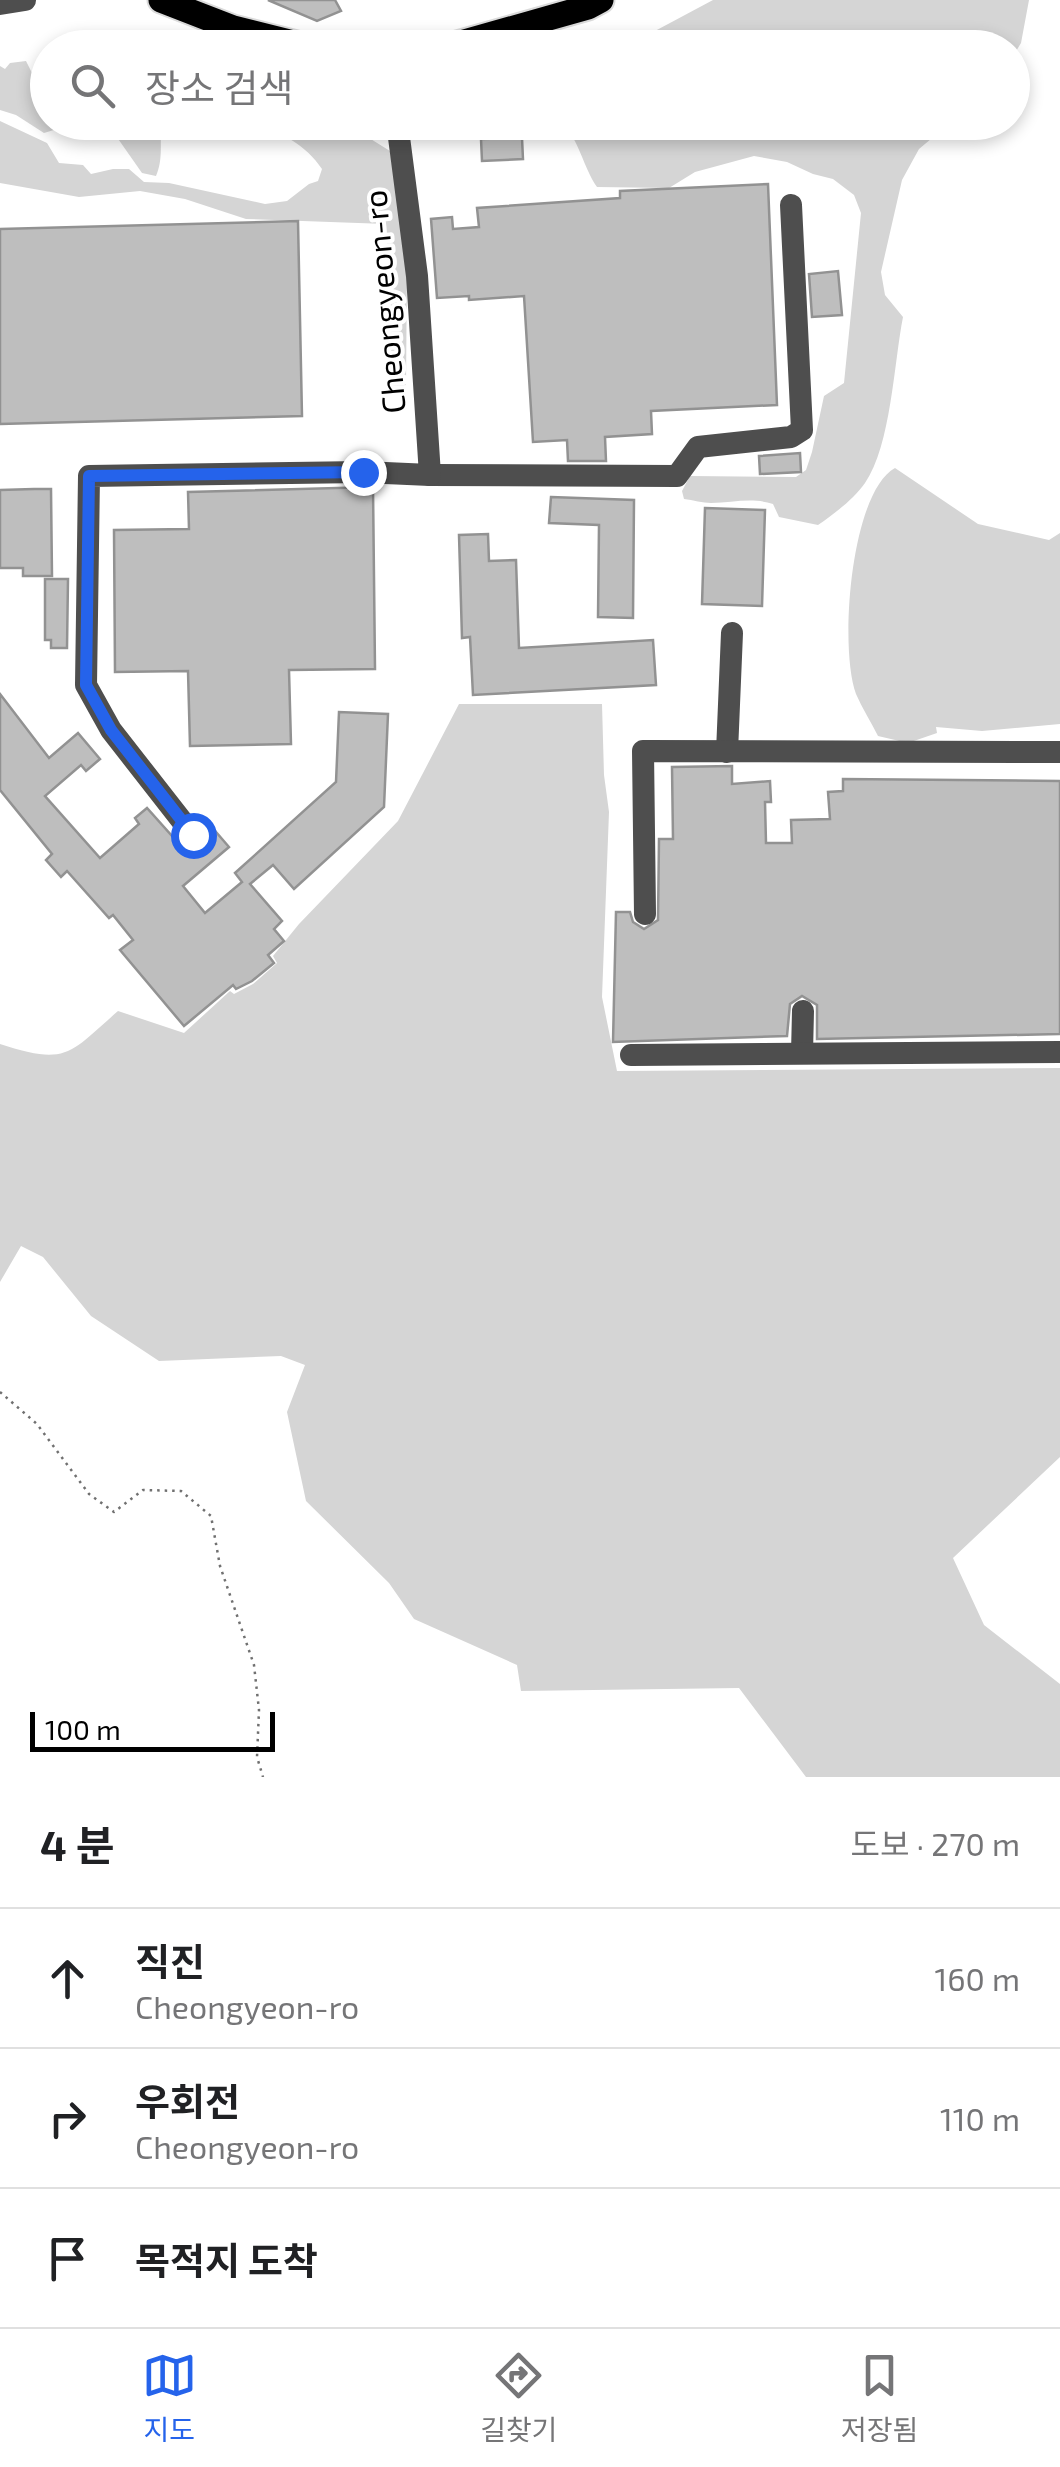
<!DOCTYPE html>
<html lang="ko">
<meta charset="utf-8">
<style>
:root{--surface:#fff;--page:#f6f6f6;--text:#202124;--muted:#757577;--line:#e0e0e0;--accent:#2563eb}
body{margin:0;font-family:"Exo 2","Noto Sans KR",sans-serif;background:var(--page);color:var(--text)}
.scale{position:absolute;left:30px;bottom:25px;width:245px;box-sizing:border-box;padding-left:10px;border:5px solid #000;border-top:0;font-size:28px;line-height:35px;white-space:nowrap;color:#000;-webkit-text-stroke:8px #fff;paint-order:stroke}
.stop{position:absolute;width:30px;height:30px;margin:-22px;border:8px solid #2563eb;border-radius:50%;background:#fff}
.stop.end{background:#2563eb;border-color:#fff;box-shadow:0 2px 10px #0008}
.list{margin:0;padding:0;list-style:none}
h2{display:flex;justify-content:space-between;align-items:center;height:130px;margin:0;padding:0 40px;font-size:42px}
h2 small{font-size:32px;font-weight:400;color:var(--muted)}
.list li{display:grid;grid-template-columns:65px 1fr auto;gap:30px;align-items:center;box-sizing:border-box;height:140px;padding:0 40px;border-top:2px solid var(--line)}
.list b{display:block;font-size:38px;white-space:nowrap}
.list p{margin:0;font-size:32px;white-space:nowrap;color:var(--muted)}
.list em{font-size:32px;font-style:normal;color:var(--muted)}
.icon{flex:none;width:55px;height:55px;fill:none;stroke:currentColor;stroke-width:2;stroke-linecap:round;stroke-linejoin:round}
.map{position:relative;flex:none;width:1060px;height:1777px;overflow:hidden}
.search{position:absolute;background:var(--surface);box-shadow:0 5px 15px #0003;left:30px;right:30px;top:30px;height:110px;display:flex;align-items:center;gap:25px;box-sizing:border-box;padding:0 35px;border-radius:55px;color:var(--muted);font-size:38px}
.sheet{height:550px;background:var(--surface)}
nav{display:flex;justify-content:space-around;align-items:center;box-sizing:border-box;height:140px;border-top:2px solid var(--line);background:var(--surface);font-size:28px;color:var(--muted)}
nav a{display:grid;justify-items:center;gap:5px}
nav .on{color:var(--accent)}
.map>svg:first-child{display:block}
</style>
<div class="map">
<svg width="1060" height="1777" viewBox="0 0 1060 1777">
<rect width="100%" height="100%" fill="#fff"/>
<g fill="#d5d5d5">
<path d="M713 0H1029L1021 43 1013 56 1012 48 625 47Z"/>
<path d="M26 61 36 81 47 84 48 122 62 123 57 129 44 133 16 115 0 110V66L5 69 10 63Z"/>
<path d="M0 121 47 143 59 163 83 165 91 174 113 169H129L144 182 169 183 265 204 287 201 309 184 318 181 322 169C306 145 282 133 255 123H345L390 151 407 267 406 385 393 389 386 224 246 219 185 199 140 191 79 197 0 183Z"/>
<path d="M84 123H162C159 142 164 158 156 176L142 173 114 133Z"/>
<path d="M562 123H950L919 149 902 180 881 272 885 295 903 317C894 362 891 446 865 483 854 499 834 514 818 525L779 517 773 504C751 497 733 503 711 503 703 503 693 500 684 499L682 491 690 476 796 477 806 470 812 452 824 396 844 383 861 213 854 195 833 179 813 174 787 162 754 156 695 172 669 188 597 187C583 167 579 139 562 123Z"/>
<path d="M895 468 978 524 1049 540 1060 533V724L982 731 936 727 937 733 908 743 878 736C871 722 862 708 856 694 839 649 850 493 895 468Z"/>
<path d="M459 704H602L604 775 609 812 602 997 617 1071 1060 1068V1457L953 1558 984 1625 1060 1684V1777H806L739 1688 521 1691 517 1665 414 1619 389 1583 306 1501 287 1412 305 1365 281 1356 159 1361 91 1316 43 1257 21 1246 0 1282V1044C67 1066 69 1054 118 1011L184 1033 230 991 234 994 253 984 277 963 273 956 299 924 398 821Z"/>
</g>
<g fill="#bebebe" stroke="#929292" stroke-width="2.5">
<path d="M268 0H335L341 11 317 21Z"/>
<path d="M522 138 523 159 482 161 481 139Z"/>
<path d="M768 184 777 405 651 411 652 434 605 437 606 461H568L567 440 533 442 524 296 469 300V296L437 298 431 219 452 217 453 229 479 227 477 208 620 198V191Z"/>
<path d="M298 221 302 416 0 424V229Z"/>
<path d="M838 271 842 315 812 317 809 274Z"/>
<path d="M800 453 801 472 760 474 759 456Z"/>
<path d="M373 487 375 669 289 670 291 744 190 746 188 671 115 672 114 530 189 529 188 492Z"/>
<path d="M34 489H51L52 576H23V568H0V490Z"/>
<path d="M551 497 634 500 633 618 598 617 599 525 549 523Z"/>
<path d="M705 508 765 510 762 606 702 604Z"/>
<path d="M488 534 489 561 516 560 519 648 653 640 656 685 473 695 470 637 462 638 459 535Z"/>
<path d="M45 579H68L67 648H51V640H45Z"/>
<path d="M0 694 49 758 78 733 100 759 86 771 81 765 45 796 100 858 139 824 135 818 147 808 189 855 216 832 229 847 183 886 205 913 242 882 235 873 336 782 339 712 388 714 384 807 294 889 273 865 250 884 282 921 274 929 284 941 268 955 274 963 252 981 236 989 233 985 184 1026 120 950 133 940 113 915 109 918 67 871 61 877 46 860 52 854 0 790Z"/>
<path d="M732 766V784L770 781 771 802H765L766 843H792L791 820 830 819 828 792 843 791V779L1060 781V1034L817 1039V1005L802 996 790 1004 787 1036 613 1042 616 912H630L633 922 644 929 658 920 659 839H673L672 767Z"/>
</g>
<g fill="none" stroke-linecap="round" stroke-linejoin="round">
<defs>
<g id="major">
<path d="M161 0 233 28 313 48"/>
<path d="M443 48 588 7 601 0"/>
</g>
</defs>
<use href="#major" stroke="#dbdbdb" stroke-width="29"/>
<path stroke="#707070" stroke-width="2.5" stroke-dasharray="2.5 5" stroke-linecap="butt" d="M0 1392 37 1424 89 1494 114 1512 143 1490 181 1491 211 1516 220 1566 254 1665 259 1710 257 1757 263 1777"/>
<g stroke="#4e4e4e" stroke-width="22">
<path d="M0 4 25 0"/>
<path d="M430 475 677 476 698 447 791 437 802 430 791 205"/>
<path d="M727 752 732 633"/>
<path d="M193 835 111 730 86 685 89 476 363 472 430 475 417 276 397 122"/>
<path d="M645 914 643 751 1060 752"/>
<path d="M802 1053 803 1011"/>
<path d="M631 1055 1060 1052"/>
</g>
<use href="#major" stroke="#000" stroke-width="25"/>
</g>
<g fill="none" stroke-linecap="round" stroke-linejoin="round">
<path stroke="#2563eb" stroke-width="12" d="M193 835 111 730 86 685 89 476 363 472"/>
</g>
<g text-anchor="middle" dominant-baseline="central" stroke-width="8" stroke-linejoin="round" paint-order="stroke">
<g font-size="32" fill="#000" stroke="#fff">
<text transform="translate(383 302) rotate(-95)">Cheongyeon-ro</text>
</g>
</g>
</svg>
<div class="scale">100 m</div>
<div class="stop" style="left:193px;top:835px"></div>
<div class="stop end" style="left:363px;top:472px"></div>
<div class="search"><svg class="icon" aria-label="search" viewBox="0 0 24 24"><circle cx="10" cy="10" r="6"/><path d="M15 15l6 6"/></svg>장소 검색</div>
</div>
<section class="sheet">
<h2>4 분<small>도보 · 270 m</small></h2>
<ul class="list">
<li><svg class="icon" aria-label="ahead" viewBox="0 0 24 24"><path d="M12 20V5M6 11l6-6 6 6"/></svg><div><b>직진</b><p>Cheongyeon-ro</p></div><em>160 m</em></li>
<li><svg class="icon" aria-label="right" viewBox="0 0 24 24"><path d="M7 20v-9h11M14 6l5 5-5 5"/></svg><div><b>우회전</b><p>Cheongyeon-ro</p></div><em>110 m</em></li>
<li><svg class="icon" aria-label="arrive" viewBox="0 0 24 24"><path d="M6 21V4h12l-3 4 3 4H6"/></svg><div><b>목적지 도착</b></div></li>
</ul>
</section>
<nav>
<a class="on"><svg class="icon" aria-label="map" viewBox="0 0 24 24"><path d="M3 6l6-2 6 2 6-2v14l-6 2-6-2-6 2zM9 4v14M15 6v14"/></svg>지도</a>
<a><svg class="icon" aria-label="directions" viewBox="0 0 24 24"><path d="M12 3l9 9-9 9-9-9zM9 14v-3h6M13 9l2 2-2 2"/></svg>길찾기</a>
<a><svg class="icon" aria-label="saved" viewBox="0 0 24 24"><path d="M7 4h10v16l-5-4-5 4z"/></svg>저장됨</a>
</nav>
